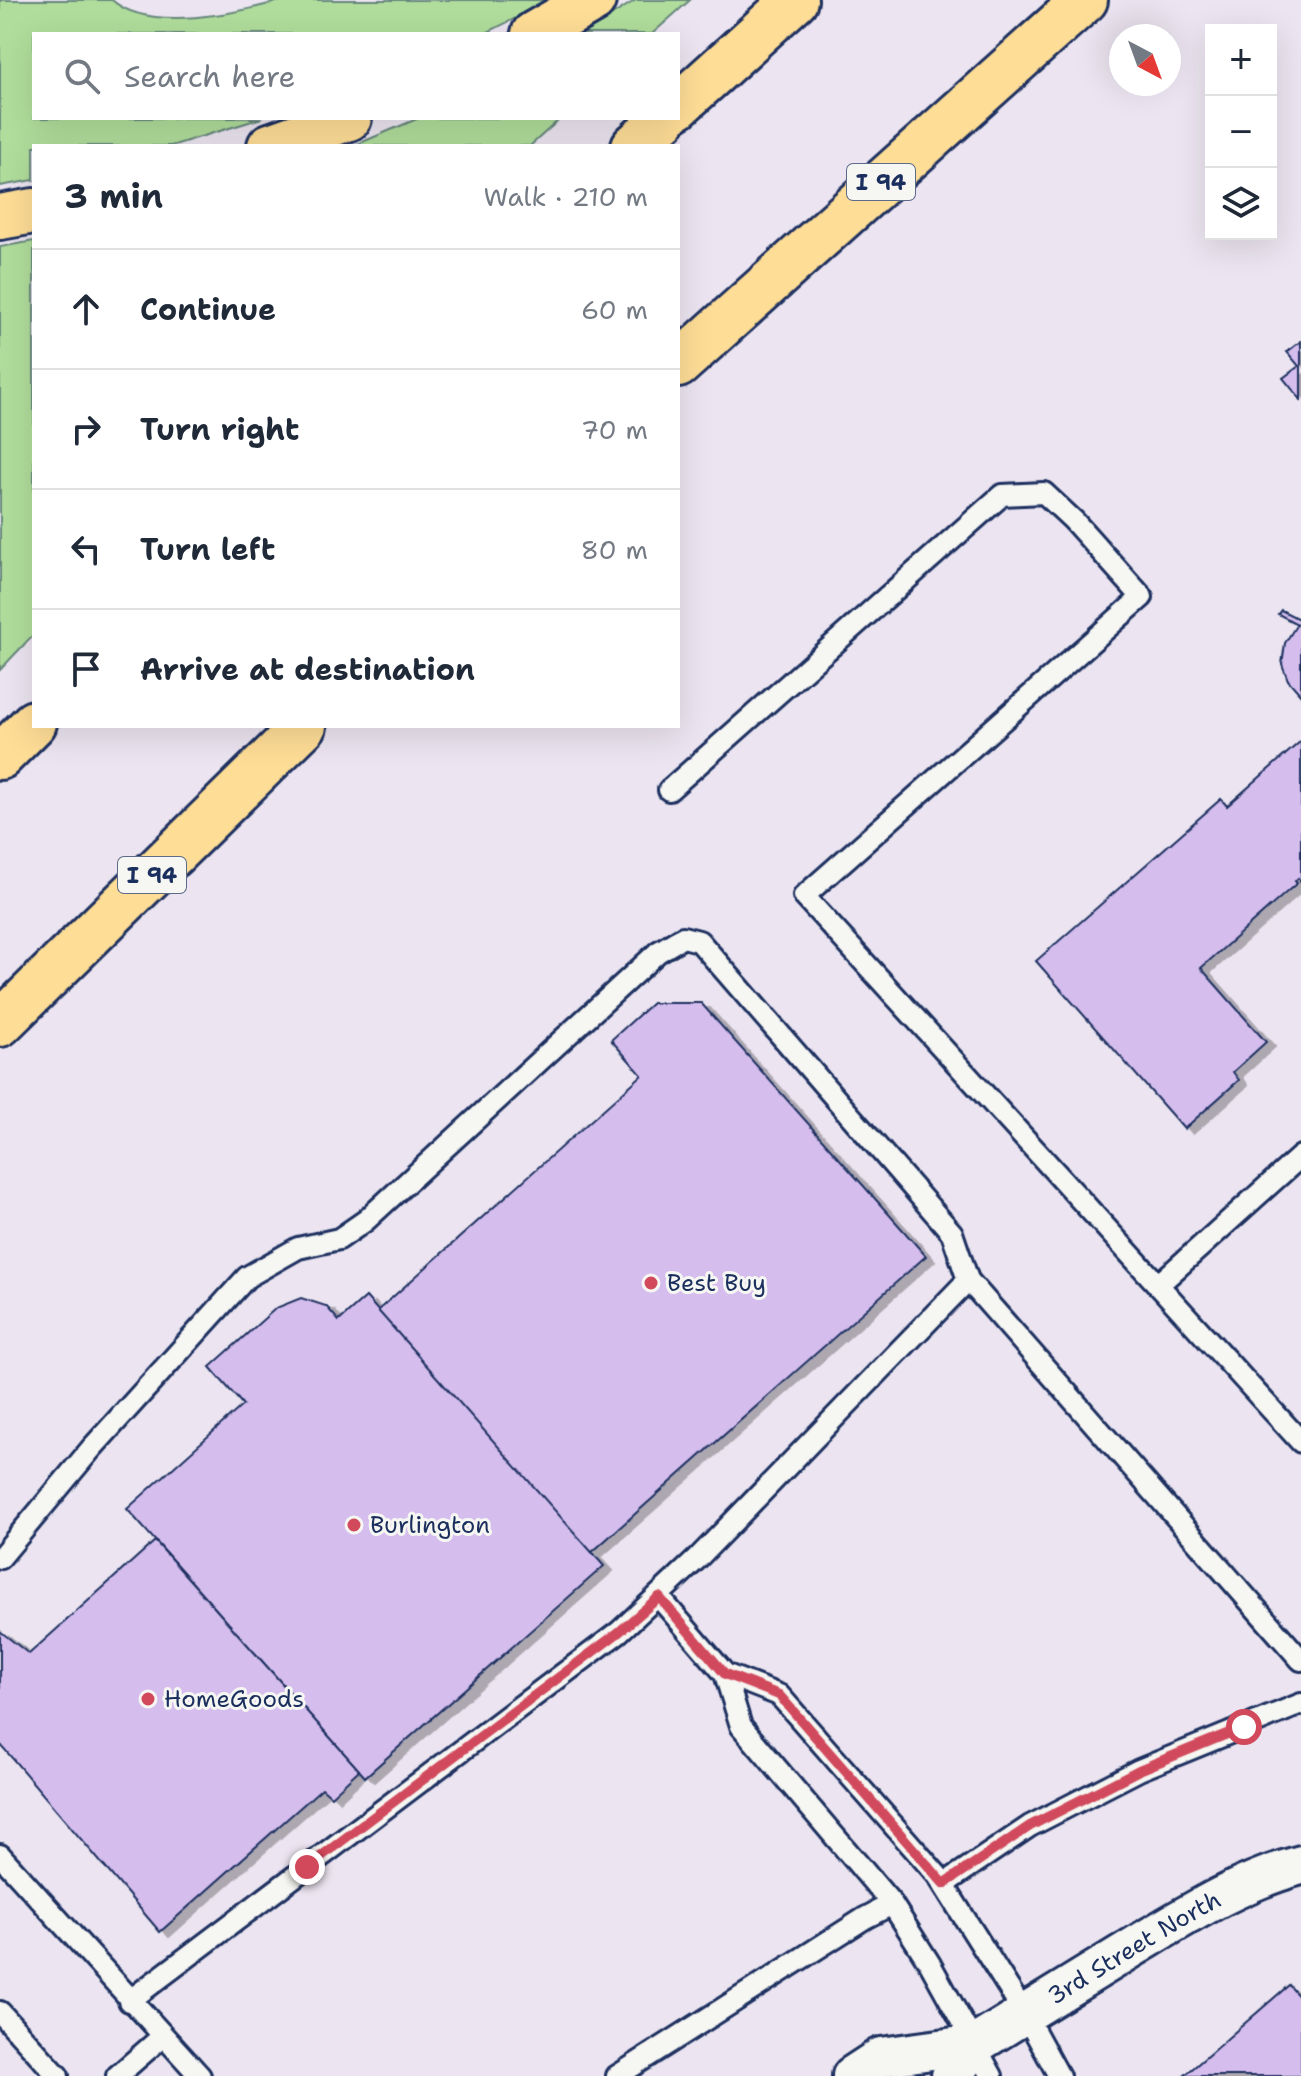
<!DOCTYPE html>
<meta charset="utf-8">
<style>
:root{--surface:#fff;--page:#f6f6f7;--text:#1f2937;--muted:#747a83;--line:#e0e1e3}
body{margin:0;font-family:"Shantell Sans",sans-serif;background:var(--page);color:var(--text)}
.controls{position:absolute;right:24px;top:24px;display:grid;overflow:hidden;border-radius:0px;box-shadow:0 8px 32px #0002}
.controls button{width:72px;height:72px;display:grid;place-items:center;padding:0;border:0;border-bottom:2px solid var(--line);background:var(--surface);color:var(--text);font:40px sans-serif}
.compass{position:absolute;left:1109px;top:24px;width:72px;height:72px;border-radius:50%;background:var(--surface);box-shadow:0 8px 32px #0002;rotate:139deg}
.stop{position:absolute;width:24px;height:24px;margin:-18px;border:6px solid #d1495b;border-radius:50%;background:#fff}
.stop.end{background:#d1495b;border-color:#fff;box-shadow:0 2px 8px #0008}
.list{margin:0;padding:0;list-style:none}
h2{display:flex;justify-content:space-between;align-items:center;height:104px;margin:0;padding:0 32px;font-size:34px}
h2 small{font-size:26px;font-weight:400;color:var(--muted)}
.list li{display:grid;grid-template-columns:52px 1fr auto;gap:24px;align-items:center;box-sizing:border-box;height:120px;padding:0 32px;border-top:2px solid var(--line)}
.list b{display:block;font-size:30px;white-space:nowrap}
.list em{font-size:26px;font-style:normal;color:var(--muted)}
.icon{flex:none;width:44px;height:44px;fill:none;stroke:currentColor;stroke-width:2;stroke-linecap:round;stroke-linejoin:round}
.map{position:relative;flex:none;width:1301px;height:2076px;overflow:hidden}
.search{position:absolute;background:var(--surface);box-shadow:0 8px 32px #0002;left:32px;top:32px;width:648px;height:88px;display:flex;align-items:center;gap:20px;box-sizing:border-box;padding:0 28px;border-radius:0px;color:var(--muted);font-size:30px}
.panel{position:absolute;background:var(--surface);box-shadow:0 8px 32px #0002;left:32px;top:144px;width:648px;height:584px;border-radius:0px}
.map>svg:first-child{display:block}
</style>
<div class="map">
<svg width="1301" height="2076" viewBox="0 0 1301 2076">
<defs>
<filter id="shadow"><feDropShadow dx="9" dy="5" stdDeviation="0" flood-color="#0004"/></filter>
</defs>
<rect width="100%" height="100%" fill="#ece5f1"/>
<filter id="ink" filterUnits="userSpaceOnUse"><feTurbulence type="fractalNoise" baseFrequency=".0125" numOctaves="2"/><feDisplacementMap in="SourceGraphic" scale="16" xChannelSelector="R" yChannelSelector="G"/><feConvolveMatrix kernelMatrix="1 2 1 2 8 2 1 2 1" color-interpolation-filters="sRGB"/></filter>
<g filter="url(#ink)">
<g fill="#b0dd9b" stroke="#66867c" stroke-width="2">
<path d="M0 0H112C148 33 240 13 283 0H552L484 34H34V118H262L171 146H34V180L0 186Z"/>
<path d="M636 0H690L652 34H582Z"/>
<path d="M419 118H561L530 146H353Z"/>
<path d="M34 241V634L0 670V247Z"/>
</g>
<g fill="#d5beee" stroke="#1b2f5e" stroke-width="2" filter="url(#shadow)">
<path d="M1301 341V400L1283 378 1299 366 1287 352Z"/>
<path d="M1281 610 1301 620V695L1288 680 1282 664 1285 643 1297 624 1278 614Z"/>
<path d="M1301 741V882L1298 878 1295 881 1297 883 1201 968 1266 1042 1233 1072 1239 1080 1184 1129 1036 961 1221 799 1227 806Z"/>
<path d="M652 1003H701L926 1256 591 1553 377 1311 642 1075 611 1040Z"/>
<path d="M366 1297 604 1566 365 1777 127 1509 243 1405 210 1367 276 1308 301 1298 326 1306 339 1321Z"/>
<path d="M155 1541 359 1770 331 1796 322 1788 160 1932 0 1744V1631L29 1654Z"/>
<path d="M1289 1985 1301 1999V2076H1184Z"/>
</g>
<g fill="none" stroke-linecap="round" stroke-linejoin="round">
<defs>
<g id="lane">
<path d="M669 790 1002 495 1044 493 1073 520 1142 597 804 896 1301 1442"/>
<path d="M1158 1285 1301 1156"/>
<path d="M0 1558 91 1449 247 1277 298 1248 339 1239 365 1221 658 952 683 937 699 941 952 1233 968 1280"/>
<path d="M659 1597 725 1674 741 1726 892 1904 930 1964 992 2076"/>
<path d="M725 1674 779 1695 938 1876 1025 2014 1059 2076"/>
<path d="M0 1855 200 2076"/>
<path d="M944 1884 1030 1826 1139 1770 1301 1704"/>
<path d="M129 2001 619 1632 697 1559 968 1280 1301 1660"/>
<path d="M0 2012 58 2076"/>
<path d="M117 2076 163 2036"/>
<path d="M617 2076 865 1918 892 1904"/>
</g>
<g id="street">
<path d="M852 2076 881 2057 976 2044"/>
<path id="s1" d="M951 2076 976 2044C1030 2011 1083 1978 1137 1945 1190 1913 1241 1881 1301 1865"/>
</g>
<g id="highway">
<path d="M534 34 593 0"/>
<path d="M678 106 795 0"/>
<path d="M270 146 349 118"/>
<path d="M634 146 665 118"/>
<path d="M0 217 34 211"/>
<path d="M678 365 1085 0"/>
<path d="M0 757 34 723"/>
<path d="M0 1024 304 726"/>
</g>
</defs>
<use href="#lane" stroke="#1b2f5e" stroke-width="26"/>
<use href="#street" stroke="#1b2f5e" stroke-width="44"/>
<use href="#highway" stroke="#1b2f5e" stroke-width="50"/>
<use href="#lane" stroke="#f6f6f2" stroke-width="20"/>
<use href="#street" stroke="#f6f6f2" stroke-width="38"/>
<use href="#highway" stroke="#fedd96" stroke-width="44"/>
</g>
</g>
<g fill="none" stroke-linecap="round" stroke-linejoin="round" filter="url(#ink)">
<path stroke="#d1495b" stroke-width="10" d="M307 1867 619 1632 659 1597 725 1674 779 1695 944 1884 1030 1826 1139 1770 1244 1727"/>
</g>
<g fill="#d1495b" stroke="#f6f6f2" stroke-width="3">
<circle cx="651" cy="1283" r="8"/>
<circle cx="354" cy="1525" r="8"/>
<circle cx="148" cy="1699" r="8"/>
</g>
<g text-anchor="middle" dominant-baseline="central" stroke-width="6" stroke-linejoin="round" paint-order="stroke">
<g fill="#f6f6f2" stroke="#5d6b8a" stroke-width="2">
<rect x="847" y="164" width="68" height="36" rx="6"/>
<rect x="118" y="857" width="68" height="36" rx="6"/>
</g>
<g font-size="22" font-weight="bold" fill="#1b2f5e">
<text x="881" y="182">I 94</text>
<text x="152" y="875">I 94</text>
</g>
<g font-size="24" fill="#1b2f5e" stroke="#f6f6f2" text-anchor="start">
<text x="667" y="1283">Best Buy</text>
<text x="370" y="1525">Burlington</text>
<text x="164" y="1699">HomeGoods</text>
</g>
<g font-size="24" fill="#1b2f5e" stroke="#f6f6f2">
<text stroke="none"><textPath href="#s1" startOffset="226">3rd Street North</textPath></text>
</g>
</g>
</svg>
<div class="controls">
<button>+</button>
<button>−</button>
<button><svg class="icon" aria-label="layers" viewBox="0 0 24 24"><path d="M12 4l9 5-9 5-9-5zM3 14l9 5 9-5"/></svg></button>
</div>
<svg class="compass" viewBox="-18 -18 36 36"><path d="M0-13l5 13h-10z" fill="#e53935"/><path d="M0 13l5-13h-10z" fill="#747a83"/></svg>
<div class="stop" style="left:1244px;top:1727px"></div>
<div class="stop end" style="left:307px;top:1867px"></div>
<div class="search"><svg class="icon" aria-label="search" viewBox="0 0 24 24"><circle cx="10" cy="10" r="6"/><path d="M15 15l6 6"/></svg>Search here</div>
<section class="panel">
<h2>3 min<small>Walk · 210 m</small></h2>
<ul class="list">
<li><svg class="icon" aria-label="ahead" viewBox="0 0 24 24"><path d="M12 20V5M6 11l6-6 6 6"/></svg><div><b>Continue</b></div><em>60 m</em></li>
<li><svg class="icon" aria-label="right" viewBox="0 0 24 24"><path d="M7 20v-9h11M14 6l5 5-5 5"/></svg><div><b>Turn right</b></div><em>70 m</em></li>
<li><svg class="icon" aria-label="left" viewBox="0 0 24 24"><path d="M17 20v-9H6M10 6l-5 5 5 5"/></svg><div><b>Turn left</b></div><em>80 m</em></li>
<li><svg class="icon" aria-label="arrive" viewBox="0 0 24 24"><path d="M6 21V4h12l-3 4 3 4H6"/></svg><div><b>Arrive at destination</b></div></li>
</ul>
</section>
</div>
